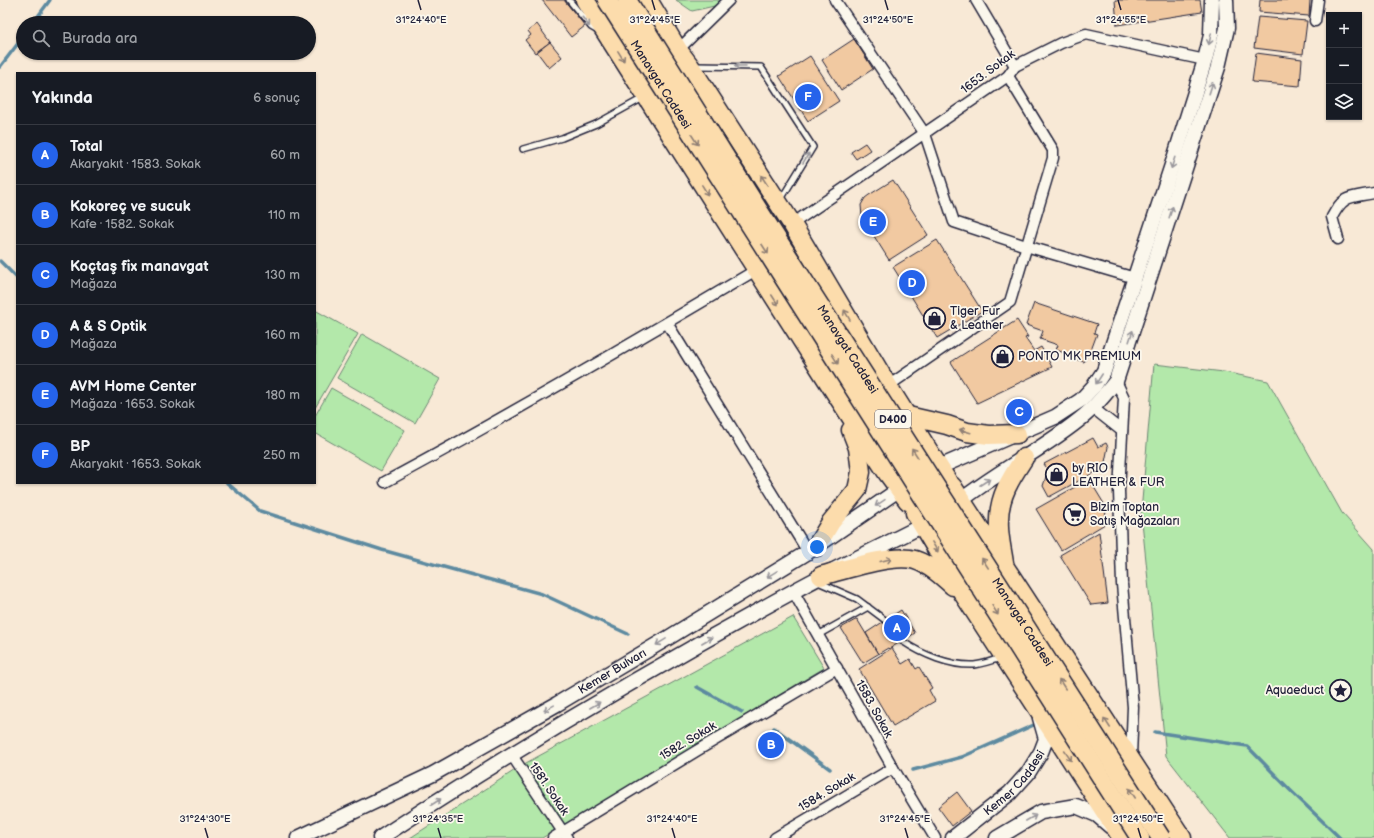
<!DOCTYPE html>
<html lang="tr">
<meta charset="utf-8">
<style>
:root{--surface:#171b24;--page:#242831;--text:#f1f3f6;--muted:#9ea1a6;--line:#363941;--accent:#2563eb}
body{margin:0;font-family:"Balsamiq Sans",sans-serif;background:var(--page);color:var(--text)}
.controls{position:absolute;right:12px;top:12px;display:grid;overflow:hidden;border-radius:0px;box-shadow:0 1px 3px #0004}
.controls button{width:36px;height:36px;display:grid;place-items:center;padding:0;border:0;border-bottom:1px solid var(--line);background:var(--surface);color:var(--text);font:20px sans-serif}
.you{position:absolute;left:817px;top:547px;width:14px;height:14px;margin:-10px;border:3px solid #fff;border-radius:50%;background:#1a73e8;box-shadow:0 0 0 6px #1a73e833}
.badge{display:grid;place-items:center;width:26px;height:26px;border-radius:50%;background:var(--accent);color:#fff;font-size:13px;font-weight:700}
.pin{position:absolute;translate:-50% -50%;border:2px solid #fff;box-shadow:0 1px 4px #0006}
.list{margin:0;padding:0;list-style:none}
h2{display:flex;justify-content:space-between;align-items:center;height:52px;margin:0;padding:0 16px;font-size:17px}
h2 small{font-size:13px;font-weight:400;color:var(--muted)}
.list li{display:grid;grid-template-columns:26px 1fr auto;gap:12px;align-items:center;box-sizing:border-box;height:60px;padding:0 16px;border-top:1px solid var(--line)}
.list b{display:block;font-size:15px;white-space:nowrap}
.list p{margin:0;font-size:13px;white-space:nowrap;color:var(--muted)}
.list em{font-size:13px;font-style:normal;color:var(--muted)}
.icon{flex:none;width:22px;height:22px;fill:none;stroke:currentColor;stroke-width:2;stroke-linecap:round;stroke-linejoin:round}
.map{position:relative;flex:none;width:1374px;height:838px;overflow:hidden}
.search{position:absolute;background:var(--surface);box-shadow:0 1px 3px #0004;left:16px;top:16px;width:300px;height:44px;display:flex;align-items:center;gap:10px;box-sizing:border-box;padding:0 14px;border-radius:22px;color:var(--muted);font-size:15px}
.panel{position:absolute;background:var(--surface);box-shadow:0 1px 3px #0004;left:16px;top:72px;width:300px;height:412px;border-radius:0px}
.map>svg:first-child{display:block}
</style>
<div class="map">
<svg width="1374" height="838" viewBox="0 0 1374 838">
<rect width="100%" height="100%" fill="#f8e9d6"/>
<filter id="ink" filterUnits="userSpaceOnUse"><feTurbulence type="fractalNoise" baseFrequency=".025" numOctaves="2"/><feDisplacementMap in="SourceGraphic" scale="8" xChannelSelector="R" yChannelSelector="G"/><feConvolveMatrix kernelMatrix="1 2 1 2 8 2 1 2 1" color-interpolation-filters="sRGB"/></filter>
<g filter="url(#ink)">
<g fill="#b3e8aa" stroke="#6a8572">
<path d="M676 0H723L719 5 692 11Z"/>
<path d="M315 310 358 334 315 408Z"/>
<path d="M362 334 440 379 415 423 337 378Z"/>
<path d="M1154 364 1224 372 1268 381 1342 513 1374 549V838H1230L1166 756 1141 512Z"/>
<path d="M331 388 405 430 381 471 315 433V416Z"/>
<path d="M793 617 824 668 542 838H410L526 763Z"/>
</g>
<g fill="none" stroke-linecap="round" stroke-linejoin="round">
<g stroke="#5d8aa0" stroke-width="3.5">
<path d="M33 23 50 0"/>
<path d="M0 67 23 37"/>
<path d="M0 261 17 278"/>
<path d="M227 483 260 511 382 550 542 594 628 634"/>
<path d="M697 687 742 712"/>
<path d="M774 728 830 769"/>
<path d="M1155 732 1247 746 1290 790 1340 838"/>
<path d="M913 770 962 757 1036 724"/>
</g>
</g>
<g fill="#f1c9a1" stroke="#22223b">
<path d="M542 0H564L585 26 571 37Z"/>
<path d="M1115 0H1200L1202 12 1117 25Z"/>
<path d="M1260 0H1310L1309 16 1259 12Z"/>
<path d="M1258 17 1307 21 1303 54 1254 48Z"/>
<path d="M537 24 550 42 535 53 525 40 531 35 528 31Z"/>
<path d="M854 39 873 69 841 90 822 60Z"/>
<path d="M550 42 562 57 549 68 537 52Z"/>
<path d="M1256 53 1302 59 1300 86 1252 82Z"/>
<path d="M810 56 839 101 808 121 779 76Z"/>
<path d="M865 143 870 150 856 159 851 152Z"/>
<path d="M893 180 928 235 889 260 862 217 861 205 865 198 869 195Z"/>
<path d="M937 240 982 311 937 338 893 267Z"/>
<path d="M1034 303 1097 324 1094 333 1097 334 1090 353 1088 352 1084 362 1067 356 1068 354 1056 350 1058 345 1040 339 1043 331 1026 325Z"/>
<path d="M1017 320 1028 337 1025 338 1034 351 1041 347 1052 367 977 403 951 362Z"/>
<path d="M1093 438 1098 447 1106 443 1108 447 1104 467 1049 497 1043 486 1048 470 1044 464Z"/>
<path d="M1089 479 1106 507 1105 524 1061 550 1036 509Z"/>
<path d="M1099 532 1108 603 1091 605 1060 555Z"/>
<path d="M901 610 915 633 889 649 888 648 878 654 866 633Z"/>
<path d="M857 619 878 654 863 663 841 628Z"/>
<path d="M892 648 902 664 910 659 916 669 919 667 932 688 929 690 935 701 893 726 859 669Z"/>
<path d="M957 792 971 811 952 826 938 807Z"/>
</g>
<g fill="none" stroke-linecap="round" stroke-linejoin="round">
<defs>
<g id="lane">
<path d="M569 0 591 27 598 31"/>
<path d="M696 66 761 67 813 147 780 201"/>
<path d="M523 149 562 138 596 124 643 98"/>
<path d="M818 582 857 599 885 620"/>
<path d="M818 635 868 607"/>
<path d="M902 641C923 655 950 666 974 665 983 664 993 660 1001 658"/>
</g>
<g id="street">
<path d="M835 0 925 134 954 222 1026 246 1135 278"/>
<path d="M976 0 1015 66"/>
<path d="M1315 21 1318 0"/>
<path d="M678 50 729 0"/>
<path d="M792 224 1008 76 1015 66 1061 43 1086 34 1205 60"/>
<path d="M1338 239 1332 217C1344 194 1350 198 1374 193"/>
<path d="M667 323 808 552"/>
<path d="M1116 381 1124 398 1119 491 1122 584 1133 707 1131 756"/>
<path d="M888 386 1010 302 1053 158V150L1008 76"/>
<path d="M1093 408 1122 431"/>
<path d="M385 482C510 415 633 343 756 270"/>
<path d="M793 591 893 768 935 838"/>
<path d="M511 754 567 838"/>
<path d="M553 838 698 750 837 668"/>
<path d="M775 838 893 768"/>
</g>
<g id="secondary">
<path d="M930 471 1055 417 1081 400 1094 386 1104 371 1174 159 1205 60 1211 35 1212 0"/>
<path d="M953 507C994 472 1044 450 1085 415 1097 405 1106 393 1116 381L1218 67 1227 28 1226 0"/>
<path id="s1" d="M298 838 433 774 557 704 668 638 808 552 907 484"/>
<path d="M380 838C514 750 653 668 794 591 839 566 885 545 931 521"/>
<path id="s2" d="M953 838 1010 793 1028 773 1041 752 1046 739 1040 718"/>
<path d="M997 838 1041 812 1076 806 1097 815 1111 827"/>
</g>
<g id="highway">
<path d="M585 0 836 394 888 474 908 501"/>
<path d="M648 0 678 50 690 66 792 224 888 386 947 480"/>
<path d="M908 416 947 425 967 432 989 435 1017 434"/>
<path d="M952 486 1182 838"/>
<path d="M915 513 964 595 1122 838"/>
<path d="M816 547 831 522 857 490 861 472 858 448 851 430"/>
<path d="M1004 563C1002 549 998 534 999 520 999 496 1011 478 1024 458"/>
<path d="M821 576C844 570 893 553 915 560 930 565 942 576 953 586"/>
</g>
</defs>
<use href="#lane" stroke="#22223b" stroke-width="8"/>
<use href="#street" stroke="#22223b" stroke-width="13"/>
<use href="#secondary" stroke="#22223b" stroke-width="17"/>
<use href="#highway" stroke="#22223b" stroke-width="21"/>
<use href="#lane" stroke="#fbf7ec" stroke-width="5"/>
<use href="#street" stroke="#fbf7ec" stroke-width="10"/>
<use href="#secondary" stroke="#fbf7ec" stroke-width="14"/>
<use href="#highway" stroke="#fcdcac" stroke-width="18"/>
<defs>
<g id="highway-bridge">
<path id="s3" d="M607 0 1140 838"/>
<path id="s4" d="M627 0 759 211 1161 838"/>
</g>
</defs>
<use href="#highway-bridge" stroke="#22223b" stroke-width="21" stroke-linecap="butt"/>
<use href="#highway-bridge" stroke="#fcdcac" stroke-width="18"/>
</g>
<defs><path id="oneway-shaft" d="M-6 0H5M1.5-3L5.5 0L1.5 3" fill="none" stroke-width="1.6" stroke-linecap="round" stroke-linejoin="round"/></defs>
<g stroke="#99979c">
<use href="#oneway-shaft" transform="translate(586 22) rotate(52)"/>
<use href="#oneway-shaft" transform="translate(1210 39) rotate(102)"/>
<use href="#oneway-shaft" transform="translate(740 66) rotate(-180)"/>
<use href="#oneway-shaft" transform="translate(1211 88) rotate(-72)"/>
<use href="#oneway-shaft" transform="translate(806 158) rotate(-59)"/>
<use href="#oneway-shaft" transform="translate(1173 163) rotate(108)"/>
<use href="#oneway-shaft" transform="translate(1171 212) rotate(-72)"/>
<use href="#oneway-shaft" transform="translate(1131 336) rotate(-72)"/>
<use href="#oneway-shaft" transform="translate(1099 379) rotate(123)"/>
<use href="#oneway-shaft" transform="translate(985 482) rotate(-33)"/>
<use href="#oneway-shaft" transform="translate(880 503) rotate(146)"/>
<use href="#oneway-shaft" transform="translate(772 574) rotate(148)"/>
<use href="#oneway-shaft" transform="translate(707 640) rotate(-30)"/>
<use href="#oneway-shaft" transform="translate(661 642) rotate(149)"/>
<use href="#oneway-shaft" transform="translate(595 705) rotate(-30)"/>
<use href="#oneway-shaft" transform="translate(549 708) rotate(151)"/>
<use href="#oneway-shaft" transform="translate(436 802) rotate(-33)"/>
<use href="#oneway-shaft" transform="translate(1031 818) rotate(-30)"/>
</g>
<g stroke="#8f7f74">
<use href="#oneway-shaft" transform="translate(621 56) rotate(58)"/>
<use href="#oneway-shaft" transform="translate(695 140) rotate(57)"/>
<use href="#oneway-shaft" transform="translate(764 180) rotate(-123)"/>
<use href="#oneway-shaft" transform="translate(705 190) rotate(58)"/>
<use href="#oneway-shaft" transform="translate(765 249) rotate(57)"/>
<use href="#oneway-shaft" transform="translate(775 300) rotate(57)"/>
<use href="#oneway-shaft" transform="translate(847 315) rotate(-120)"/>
<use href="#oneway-shaft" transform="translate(835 359) rotate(58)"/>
<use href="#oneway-shaft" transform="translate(965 431) rotate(-164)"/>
<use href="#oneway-shaft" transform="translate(915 453) rotate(-123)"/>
<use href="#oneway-shaft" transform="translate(935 547) rotate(59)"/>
<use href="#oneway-shaft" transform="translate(886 560) rotate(-14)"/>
<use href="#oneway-shaft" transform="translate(985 563) rotate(-123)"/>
<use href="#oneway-shaft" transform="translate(995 610) rotate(58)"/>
<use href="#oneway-shaft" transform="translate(1062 684) rotate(-123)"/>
<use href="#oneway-shaft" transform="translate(1107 723) rotate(-123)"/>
<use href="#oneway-shaft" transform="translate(1068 756) rotate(56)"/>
<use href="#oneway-shaft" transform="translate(1132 793) rotate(-123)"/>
</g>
</g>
<path fill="none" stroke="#22223b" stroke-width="1.5" d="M418 0 421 10M652 0 655 10M885 0 888 10M1118 0 1121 10M205 828 208 838M438 828 441 838M672 828 675 838M905 828 908 838M1138 828 1141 838"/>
<defs>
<symbol id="shop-ring" viewBox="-11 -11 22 22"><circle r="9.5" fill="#fbf7ec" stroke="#22223b" stroke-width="1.5"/><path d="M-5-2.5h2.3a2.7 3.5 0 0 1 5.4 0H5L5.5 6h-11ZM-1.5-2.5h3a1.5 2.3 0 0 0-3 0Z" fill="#22223b"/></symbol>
<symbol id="supermarket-ring" viewBox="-11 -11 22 22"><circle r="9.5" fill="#fbf7ec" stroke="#22223b" stroke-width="1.5"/><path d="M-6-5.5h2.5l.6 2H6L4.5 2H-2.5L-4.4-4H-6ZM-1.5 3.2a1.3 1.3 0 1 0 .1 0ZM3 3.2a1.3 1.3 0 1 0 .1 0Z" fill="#22223b"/></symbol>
<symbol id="sight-ring" viewBox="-11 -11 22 22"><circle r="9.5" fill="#fbf7ec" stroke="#22223b" stroke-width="1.5"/><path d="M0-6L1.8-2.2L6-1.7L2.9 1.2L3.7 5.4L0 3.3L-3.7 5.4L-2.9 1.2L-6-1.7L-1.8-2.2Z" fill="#22223b"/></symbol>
</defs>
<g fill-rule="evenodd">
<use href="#shop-ring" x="922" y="306" width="25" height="25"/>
<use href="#shop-ring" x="990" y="344" width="25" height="25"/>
<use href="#shop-ring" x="1044" y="462" width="25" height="25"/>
<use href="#supermarket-ring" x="1062" y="502" width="25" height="25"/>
<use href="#sight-ring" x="1328" y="678" width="25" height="25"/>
</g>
<g text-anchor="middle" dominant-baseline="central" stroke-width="3.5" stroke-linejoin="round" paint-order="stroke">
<rect fill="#fbf7ec" stroke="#636270" stroke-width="1" x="875" y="410" width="36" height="18" rx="3"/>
<g font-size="11" font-weight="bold" fill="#22223b">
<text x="893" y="419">D400</text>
</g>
<g font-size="12" fill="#22223b" stroke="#fbf7ec">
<text transform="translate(988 72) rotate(-37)">1653. Sokak</text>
<text stroke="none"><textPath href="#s3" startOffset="100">Manavgat Caddesi</textPath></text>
<text stroke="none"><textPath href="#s4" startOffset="413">Manavgat Caddesi</textPath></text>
<text stroke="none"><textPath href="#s4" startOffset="737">Manavgat Caddesi</textPath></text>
<text stroke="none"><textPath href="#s1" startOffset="356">Kemer Bulvarı</textPath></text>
<text transform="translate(874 709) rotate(61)">1583. Sokak</text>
<text transform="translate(688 741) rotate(-31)">1582. Sokak</text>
<text stroke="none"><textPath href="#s2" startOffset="83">Kemer Caddesi</textPath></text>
<text transform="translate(549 789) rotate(56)">1581. Sokak</text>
<text transform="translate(827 792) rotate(-31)">1584. Sokak</text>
</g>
<g font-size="12" fill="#22223b" stroke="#fbf7ec" text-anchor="start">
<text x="950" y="311">Tiger Fur<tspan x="950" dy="14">&amp; Leather</tspan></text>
<text x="1018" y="356">PONTO MK PREMIUM</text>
<text x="1072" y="468">by RIO<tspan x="1072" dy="14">LEATHER &amp; FUR</tspan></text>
<text x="1090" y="507">Bizim Toptan<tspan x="1090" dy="14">Satış Mağazaları</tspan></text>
<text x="1324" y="690" text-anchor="end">Aquaeduct</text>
</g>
</g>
<g font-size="10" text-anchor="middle" fill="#22223b" stroke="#fbf7ec" stroke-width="3.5" stroke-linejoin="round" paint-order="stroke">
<text x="421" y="23">31°24'40"E</text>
<text x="655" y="23">31°24'45"E</text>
<text x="888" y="23">31°24'50"E</text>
<text x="1121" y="23">31°24'55"E</text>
<text x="205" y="822">31°24'30"E</text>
<text x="438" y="822">31°24'35"E</text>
<text x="672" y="822">31°24'40"E</text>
<text x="905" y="822">31°24'45"E</text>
<text x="1138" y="822">31°24'50"E</text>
</g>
</svg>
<div class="controls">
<button>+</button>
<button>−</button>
<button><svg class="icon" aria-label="layers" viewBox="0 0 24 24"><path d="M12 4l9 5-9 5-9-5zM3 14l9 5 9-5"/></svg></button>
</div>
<div class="you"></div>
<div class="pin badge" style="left:897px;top:628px">A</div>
<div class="pin badge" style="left:771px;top:745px">B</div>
<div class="pin badge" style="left:1019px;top:412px">C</div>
<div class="pin badge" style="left:912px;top:283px">D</div>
<div class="pin badge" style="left:873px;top:222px">E</div>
<div class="pin badge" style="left:808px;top:97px">F</div>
<div class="search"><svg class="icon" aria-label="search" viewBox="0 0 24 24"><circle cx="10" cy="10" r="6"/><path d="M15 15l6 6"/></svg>Burada ara</div>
<section class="panel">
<h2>Yakında<small>6 sonuç</small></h2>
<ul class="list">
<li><span class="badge">A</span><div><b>Total</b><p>Akaryakıt · 1583. Sokak</p></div><em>60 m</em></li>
<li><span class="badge">B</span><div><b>Kokoreç ve sucuk</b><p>Kafe · 1582. Sokak</p></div><em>110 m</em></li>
<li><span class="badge">C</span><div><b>Koçtaş fix manavgat</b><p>Mağaza</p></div><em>130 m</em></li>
<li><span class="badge">D</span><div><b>A &amp; S Optik</b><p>Mağaza</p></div><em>160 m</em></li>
<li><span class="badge">E</span><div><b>AVM Home Center</b><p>Mağaza · 1653. Sokak</p></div><em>180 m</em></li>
<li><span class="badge">F</span><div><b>BP</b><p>Akaryakıt · 1653. Sokak</p></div><em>250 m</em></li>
</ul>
</section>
</div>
